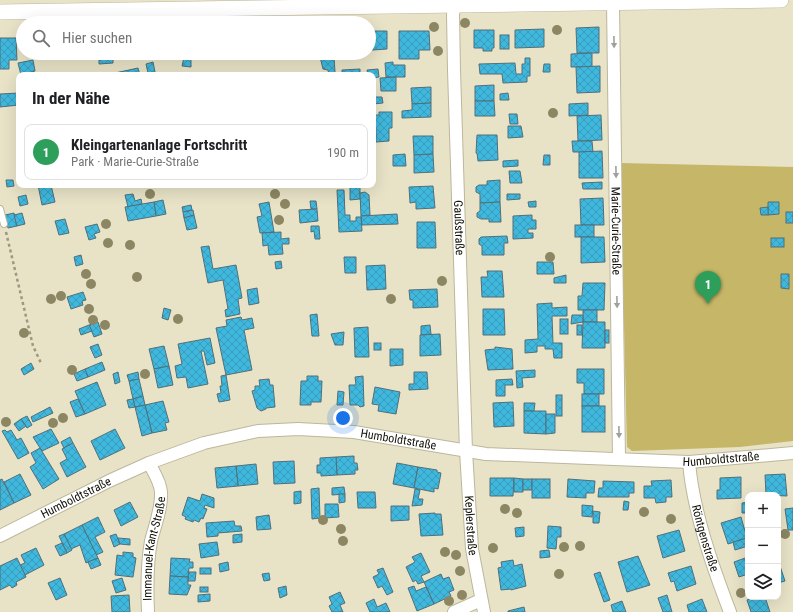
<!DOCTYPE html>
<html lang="de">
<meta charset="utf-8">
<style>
:root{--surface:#fff;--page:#f2f2f2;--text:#202124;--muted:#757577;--line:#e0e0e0;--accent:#317185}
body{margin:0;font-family:"Roboto Condensed",sans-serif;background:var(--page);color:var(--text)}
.controls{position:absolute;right:12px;bottom:12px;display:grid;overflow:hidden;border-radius:8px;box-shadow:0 4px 16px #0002}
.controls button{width:36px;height:36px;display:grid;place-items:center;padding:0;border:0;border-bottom:1px solid var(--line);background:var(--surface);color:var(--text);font:20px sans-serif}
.you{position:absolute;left:343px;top:418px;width:14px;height:14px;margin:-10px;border:3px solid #fff;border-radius:50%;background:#1a73e8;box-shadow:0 0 0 6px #1a73e833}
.badge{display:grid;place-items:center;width:26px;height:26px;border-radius:50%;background:var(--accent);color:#fff;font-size:13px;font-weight:700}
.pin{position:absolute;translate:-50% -33px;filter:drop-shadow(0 1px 2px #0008)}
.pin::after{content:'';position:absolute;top:21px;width:14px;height:12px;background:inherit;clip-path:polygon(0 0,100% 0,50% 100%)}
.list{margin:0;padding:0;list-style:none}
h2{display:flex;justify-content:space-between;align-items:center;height:52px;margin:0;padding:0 16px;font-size:17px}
h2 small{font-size:13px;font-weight:400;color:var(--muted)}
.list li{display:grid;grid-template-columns:26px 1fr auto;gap:12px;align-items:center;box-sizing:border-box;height:56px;margin:0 8px 8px;padding:0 8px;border:1px solid var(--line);border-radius:8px}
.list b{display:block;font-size:15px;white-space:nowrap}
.list p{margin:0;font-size:13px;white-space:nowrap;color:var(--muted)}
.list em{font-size:13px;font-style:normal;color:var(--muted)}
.icon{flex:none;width:22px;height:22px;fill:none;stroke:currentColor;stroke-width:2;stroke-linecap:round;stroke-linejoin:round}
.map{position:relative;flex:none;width:793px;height:612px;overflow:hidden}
.search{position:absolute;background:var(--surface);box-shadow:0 4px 16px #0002;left:16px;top:16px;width:360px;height:44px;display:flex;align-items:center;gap:10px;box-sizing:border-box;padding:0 14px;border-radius:22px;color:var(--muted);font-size:15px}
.panel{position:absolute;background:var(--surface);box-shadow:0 4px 16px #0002;left:16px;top:72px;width:360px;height:116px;border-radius:8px}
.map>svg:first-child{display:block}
</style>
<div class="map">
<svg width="793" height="612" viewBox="0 0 793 612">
<defs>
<pattern id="building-cross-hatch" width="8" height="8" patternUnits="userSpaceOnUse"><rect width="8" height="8" fill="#40b8dd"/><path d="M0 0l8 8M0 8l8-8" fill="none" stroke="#379dbc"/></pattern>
</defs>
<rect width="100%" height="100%" fill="#e8e3c7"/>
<path fill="#c6b768" d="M620 163 793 167V441L740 447 632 451 627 447Z"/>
<g fill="url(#building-cross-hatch)" stroke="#516f79">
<path d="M599 27V53H577L576 28Z"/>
<path d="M544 29V47L515 48V30Z"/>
<path d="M474 30H494V48H492V51H483V48H474Z"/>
<path d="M369 31H372L373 50H369Z"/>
<path d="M372 31H387V49L373 50Z"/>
<path d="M399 31H429L430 50H419V59H399Z"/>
<rect x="500" y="35" width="9" height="14"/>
<path d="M0 38H16L17 60H9V69H0Z"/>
<path d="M40 53H60L61 58H40Z"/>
<path d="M60 53H79V57L61 58Z"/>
<path d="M97 53H117H113V63L99 64V56H97Z"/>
<path d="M130 53H150V55L131 56Z"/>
<path d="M185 53H191V67L182 66Z"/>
<path d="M209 53H220L221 58 209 59Z"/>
<path d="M592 53V67H571V54Z"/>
<path d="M320 57H334L335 72 333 75H329L328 70 323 69Z"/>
<path d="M525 58H530V76H527V82L503 83 502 74H480L479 64 515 63 516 74H522V64H525Z"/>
<path d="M33 60 35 71 21 75 18 63Z"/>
<path d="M153 62 155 72 148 73 146 64Z"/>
<path d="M393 62V65H405V77H386L385 63Z"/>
<path d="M544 64H550V72H543Z"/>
<path d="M600 66V92L577 93 576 67Z"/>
<path d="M138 68 140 75H116L115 73Z"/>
<path d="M360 69V75H342V70Z"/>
<path d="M378 69 379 77 373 78V75H368L367 70Z"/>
<path d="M396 77V91H381L380 78Z"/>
<path d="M494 85V101H475V86Z"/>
<path d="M431 87V103L412 104 411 88Z"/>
<path d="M19 93V105L0 107V94Z"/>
<path d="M508 93 509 100H500V94Z"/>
<path d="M373 97H382L383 103 373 104Z"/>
<path d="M475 101H494L495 116H475Z"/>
<path d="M431 103V117L402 118V111L412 110V104Z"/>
<path d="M588 103V115L569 116V104Z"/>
<path d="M379 112H392V128H389V141L376 142V129H373V115H379Z"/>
<path d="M509 114H517L518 124H510Z"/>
<path d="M601 115 602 140 578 141 577 116Z"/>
<path d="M508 126H521L523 137 508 138Z"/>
<path d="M477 135H497L498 160 478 161 477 153H476Z"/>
<path d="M413 136H433V154L414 155Z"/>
<path d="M572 141H592L593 152H573Z"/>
<path d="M602 151 603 178H579V152Z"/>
<path d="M405 154 406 166H393V155Z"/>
<path d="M433 154 434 172 414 173V155Z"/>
<path d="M544 155H550V165H543Z"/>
<path d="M518 160V166L503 167V161Z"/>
<path d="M509 171H520L522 183H510Z"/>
<path d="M6 180H13L14 186 7 187Z"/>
<path d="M500 180V202L480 203V194L476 192V187L479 185H487V181Z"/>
<path d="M602 182V189H583L582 183Z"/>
<path d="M38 185H51L55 202 42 205Z"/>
<path d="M350 185H360V199L350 200Z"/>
<path d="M433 186 435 208 416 209V202L410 203 409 187Z"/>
<path d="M337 190H344L345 215H350V221H356V217H361L362 231 339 232Z"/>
<path d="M365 192 369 195 370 215 361 216 360 193Z"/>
<path d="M133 194 135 201 141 199 142 204 128 207 125 195Z"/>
<path d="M507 194H520V199L507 200Z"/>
<path d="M26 195 28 204 20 206 18 197Z"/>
<path d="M603 198 604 225H581L580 199Z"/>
<path d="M163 200 166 214 156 216 154 202Z"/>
<path d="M310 201H316L317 209H311Z"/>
<path d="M536 201V207H529L528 202Z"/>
<path d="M154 202 156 216 128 221 125 207Z"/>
<path d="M269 202 274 232 260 233 257 217 262 216 259 204Z"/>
<path d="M500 202 501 222H489V219H481L477 217V213L480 211V203Z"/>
<path d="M768 202H779V214L768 215Z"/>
<path d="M191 205 192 210 183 212 182 207Z"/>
<path d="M768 207V215H761L760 208Z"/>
<path d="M317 209 318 221 300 223 299 210Z"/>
<path d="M193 210 194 215 184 218 183 212Z"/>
<rect x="786" y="212" width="7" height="11"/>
<path d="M14 213 17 226 8 228 5 215Z"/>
<path d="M22 213 25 224 17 226 14 215Z"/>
<path d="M397 214 398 224 362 225 361 216Z"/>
<path d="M194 215 197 228 187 230 184 218Z"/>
<path d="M532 215V220H536V229H528V233H533V238L513 239V216Z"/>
<path d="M65 219 69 233 59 235 55 221Z"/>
<path d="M417 222H435L436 248H417Z"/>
<path d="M97 224 100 232 94 234 96 238 89 240 85 227Z"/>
<rect x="575" y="225" width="19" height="12"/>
<path d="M311 226H319L320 239H315L314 231 311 232Z"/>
<path d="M281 232V239L289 238V244H282L283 254 269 255 268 245 263 246 262 233Z"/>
<path d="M507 236 508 243H504V255H482V246L479 244V239L481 237Z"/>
<path d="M581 237H604L605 262 581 263Z"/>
<rect x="771" y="238" width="13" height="9"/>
<path d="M209 246 213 269 236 265 242 298 238 299 240 314 226 317 225 310 228 309 223 280 208 283 201 247Z"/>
<path d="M81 255 83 264 76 266 74 257Z"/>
<path d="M344 257H356V273H345Z"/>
<path d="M281 261 282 268 276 269 275 262Z"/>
<path d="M537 262H553L554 274H537Z"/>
<path d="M385 265 386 289 367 290 366 266Z"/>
<path d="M487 271H502L504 297H482L481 277H488Z"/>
<path d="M781 274H789V289L781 288Z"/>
<path d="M566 275V283H554V278Z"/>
<path d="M583 283H605L604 310H578V296H582Z"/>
<path d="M257 288 259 303 249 305 247 290Z"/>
<path d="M437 289 438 307 413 308V300H410L409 290Z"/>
<path d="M83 292 86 300 82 301 83 305 71 309 67 297Z"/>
<path d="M552 303V308L567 307V316H552L553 343H562V358H554L553 349H545V346H537V352L525 353V340L538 339 537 304Z"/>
<path d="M164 308 171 310 168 320 162 318Z"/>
<path d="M483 309H504L505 335H483Z"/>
<rect x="583" y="310" width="14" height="12"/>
<path d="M317 314 319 336H312L310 315Z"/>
<path d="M572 315H583V322L571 324Z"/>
<path d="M241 317 242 320 252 318 254 328 244 330 252 370 226 375 216 328 227 326 226 320Z"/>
<rect x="560" y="319" width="8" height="15"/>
<path d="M98 322 102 334 94 337 89 325Z"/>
<path d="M583 322H605V348H582Z"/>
<path d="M89 325 92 331 81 335 79 329Z"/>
<path d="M430 325 431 334 421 335V326Z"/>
<rect x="577" y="325" width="5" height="10"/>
<path d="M368 327 369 357H355L354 328Z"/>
<rect x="605" y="330" width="4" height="13"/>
<path d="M344 332 343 345H335L331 334Z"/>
<path d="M440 334 441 355 420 356V335Z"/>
<path d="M210 338 215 363 207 365 204 351H201L208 384 188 388 186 377 177 378 175 366 182 364 178 344Z"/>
<rect x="374" y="343" width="7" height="7"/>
<path d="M98 344 102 355 95 358 90 347Z"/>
<path d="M164 346 169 366 154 369 149 349Z"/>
<path d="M495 347 512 349 513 369 488 370 485 350 495 349Z"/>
<path d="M390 349H403V365L390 366Z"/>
<path d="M102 362 105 370 88 377 85 369Z"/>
<path d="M31 363 34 369 24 375 21 369Z"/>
<path d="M169 366 173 385 158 388 154 369Z"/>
<path d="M85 369 88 377 77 381 74 374Z"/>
<path d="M577 369H604V394H584V383H577Z"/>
<path d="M535 370V377L522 378 523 387 517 388 516 371Z"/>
<path d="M118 372 120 382 115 384 113 374Z"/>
<path d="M138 372 139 379 129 381 127 375Z"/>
<path d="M414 372H427L428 389 409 390V384H414Z"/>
<path d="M226 375 230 400 219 402 217 394 221 393 220 386H222L221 376Z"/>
<path d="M307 376H318V381H322L321 402H311V405H300L301 381H307Z"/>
<path d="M363 376 364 406 360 407 358 405H350L349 385H356L355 377Z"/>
<path d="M139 379 143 396 133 399 129 381Z"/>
<path d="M269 379 270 385H273L275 407 266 408V409L261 411 257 408 252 391 255 390V386H260L259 380Z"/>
<path d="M512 379 513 385H505V396H496V380Z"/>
<path d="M97 382 106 405 85 414 75 391Z"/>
<path d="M375 387 400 392 396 414 378 411 379 405 372 404Z"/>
<path d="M338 391 344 392 343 405H337Z"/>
<rect x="582" y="394" width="17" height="12"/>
<rect x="556" y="395" width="6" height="21"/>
<path d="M143 396 145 405 135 407 133 399Z"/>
<path d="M78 399 85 414 76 417 70 402Z"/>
<path d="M133 399 135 407 129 408 127 400Z"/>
<path d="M163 401 169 422 165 423 167 430 152 433 145 405Z"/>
<path d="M513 402 514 426 494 427 493 403Z"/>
<path d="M524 403H535L534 411H524Z"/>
<path d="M145 405 152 433 142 436 135 407Z"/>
<rect x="582" y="406" width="23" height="26"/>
<path d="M50 407 53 413 33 422 31 417Z"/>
<path d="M524 411H546V434L524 433Z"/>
<path d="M546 414H555V433L546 434Z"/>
<path d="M27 416 32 425 27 428 21 419Z"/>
<path d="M21 419 26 426 19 431 14 424Z"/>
<path d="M51 429 59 443 42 451 33 437Z"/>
<path d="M115 429 125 448 100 460 91 441Z"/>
<path d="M5 430 7 432 11 430 17 440 21 438 29 453 18 459 2 431Z"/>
<path d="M70 437 73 443 64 448 61 442Z"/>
<path d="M73 443 86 467 67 477 60 463 67 459 62 449Z"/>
<path d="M40 448 59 479 43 489 30 467 36 463 31 453Z"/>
<path d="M354 456V463H357L358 470H355V474L337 475 336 457Z"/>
<path d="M336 457 337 475 321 476V473H317V465H320V458Z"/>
<path d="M294 461 295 483 274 484 273 462Z"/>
<path d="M397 463 418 467 414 488 393 484Z"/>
<path d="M256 464 258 484 238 486 236 466Z"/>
<path d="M236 466 238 486 217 488 215 468Z"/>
<path d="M418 467 437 470V472L441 473 438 489 434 488V492L414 488Z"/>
<path d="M20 474 31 495 14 503 4 482Z"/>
<path d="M785 474 787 496 766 495 765 475Z"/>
<path d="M741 477V498L717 499V490H720V478Z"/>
<path d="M490 478H514L513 496H490Z"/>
<path d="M514 478 523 479V492H514Z"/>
<path d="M2 479 14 503 0 510V480Z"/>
<rect x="523" y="479" width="9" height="11"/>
<rect x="532" y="479" width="18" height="19"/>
<path d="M568 479 595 481 594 493H586V498L567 497Z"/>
<path d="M671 480 672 497H666V502L656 503 655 498H644V486H652L651 481Z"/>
<path d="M603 481 634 482V493H629V497H598L599 488H603Z"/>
<path d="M344 487 345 494 332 495V488Z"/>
<path d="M319 488 320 518 312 519 311 489Z"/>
<path d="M415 489 420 490 418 499H423L422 505 412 506Z"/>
<path d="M301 491V503L294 504V492Z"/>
<path d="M357 492H375L376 508H358Z"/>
<path d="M202 494 214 498V508L205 505 204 508 207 509 203 519 201 518 199 522 194 520 193 522 185 519 186 517 182 515 188 497 200 501Z"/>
<path d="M339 494H345V502L339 503Z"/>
<path d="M624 501 629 502 628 510H623Z"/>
<path d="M130 502 138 517 121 526 114 510Z"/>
<path d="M748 502V513H742V503Z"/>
<path d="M325 504H338L339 517 325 518Z"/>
<path d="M582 505 593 506 592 517 582 516Z"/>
<path d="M391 506H409V520L391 521Z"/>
<path d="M793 508V530H788L785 509Z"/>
<path d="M593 511 600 512 599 523H593Z"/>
<path d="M435 513V514H441L443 535 421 536 419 514Z"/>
<path d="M269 515 271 529 257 530 256 517Z"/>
<path d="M98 517 105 532 95 537 103 552 96 555 82 525Z"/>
<path d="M741 517 747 538 728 544 721 523Z"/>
<path d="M234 521 235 526H241L242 531 218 533V536L207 537 206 523Z"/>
<path d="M82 525 98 558 86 563 80 545 71 549 64 534Z"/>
<path d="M548 526 561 527V537H557L556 549 547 548Z"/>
<path d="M524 527V536L516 537 515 528Z"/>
<path d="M679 530 685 551 663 558 657 536Z"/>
<path d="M64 534 72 550 67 553 59 536Z"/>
<path d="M116 534 120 544 114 547 110 536Z"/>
<path d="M242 534V542L233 543V535Z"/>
<path d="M118 538 130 539V545L120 544Z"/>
<path d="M747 538 748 546 735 550 733 542Z"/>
<path d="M217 542 219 555 201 558 199 544Z"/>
<path d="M62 543 67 553 60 556 55 546Z"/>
<path d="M36 548 44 565 25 575 20 565 25 563 21 555Z"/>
<path d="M549 550 550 557 540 558V551Z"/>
<path d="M123 552 133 553V557L136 558 133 577 115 575 117 555 123 556Z"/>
<path d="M421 553 430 572 421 576 424 582 418 584 416 580 413 582 406 567 415 562 412 557Z"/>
<path d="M638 556 650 585 627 592 618 562Z"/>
<path d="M748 557V574L739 577 734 562Z"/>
<path d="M17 558 26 577 16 582 17 585 12 588 10 585 0 590V566Z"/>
<path d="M98 558 101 565 91 569 88 562Z"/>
<path d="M171 558 190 559 189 562H193V568H189L188 577 170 576Z"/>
<path d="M513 560 514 566 522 564 526 586 511 590V589L501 590 498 568 502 567 501 562Z"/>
<path d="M228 562 229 570 220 572 219 564Z"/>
<path d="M691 566 696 584 677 591 674 581 671 582 668 573Z"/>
<path d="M780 566 785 581 778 583V567Z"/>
<rect x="200" y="568" width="11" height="6"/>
<path d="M383 568 393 592 387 595 382 586 378 588 373 577 379 574 377 570Z"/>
<path d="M189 572H196L195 581H188Z"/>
<path d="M600 572 610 600 604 602 594 574Z"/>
<path d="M269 573 270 580 264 581 262 574Z"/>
<path d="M441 574 443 579 449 577 454 590 449 592 451 596 434 604 424 582Z"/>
<path d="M170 576 188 577V585H191L187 595 169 594Z"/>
<path d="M60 578 67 595 56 600 48 583Z"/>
<path d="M122 578 126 590 116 593 112 581Z"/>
<path d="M286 586 287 595 280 598 278 588Z"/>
<path d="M414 586 416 591 426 587 434 604 417 611 408 588Z"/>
<rect x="200" y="587" width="8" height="5"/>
<path d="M340 592 345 603 340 605 343 612H332L329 606 332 604 329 597Z"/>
<path d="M210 594V601L198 602V595Z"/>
<path d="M129 595 130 612H112L111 596Z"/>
<path d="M667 595 672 612H663L658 598Z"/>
<path d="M755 597H765L770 612H751L747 600Z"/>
<path d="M374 599 377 607 386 603 390 612H370L366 603Z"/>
<path d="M702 599 707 612H689L687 605Z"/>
<path d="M622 601 626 612H613L611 605Z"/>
<path d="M524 607 525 612H508V611Z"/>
</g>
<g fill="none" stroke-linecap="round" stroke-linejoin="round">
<defs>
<path id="service" d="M0 209 4 224"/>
<g id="minor">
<path id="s1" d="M613 3 619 459"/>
<path id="s2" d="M455 5 453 14 454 70 466 451 472 549 484 612"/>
<path id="s3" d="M689 462C693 511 712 565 730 612"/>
<path id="s4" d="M0 536 109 481 149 463 204 443 258 431 298 429 354 432 486 454 689 462 793 453"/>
<path id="s5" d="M148 612C147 589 147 563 151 541 155 525 162 508 161 492 160 481 154 473 149 463"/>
<path d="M454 612 481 600"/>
</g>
<path id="tertiary" d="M0 12 781 0"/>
</defs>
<use href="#service" stroke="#bcb79c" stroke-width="8"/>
<use href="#minor" stroke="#bcb79c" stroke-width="14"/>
<use href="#tertiary" stroke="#bcb79c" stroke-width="16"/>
<path stroke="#9c9882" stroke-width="2.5" stroke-dasharray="3 3" stroke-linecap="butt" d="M6 232 33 346 41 363"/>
<use href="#service" stroke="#fff" stroke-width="6"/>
<use href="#minor" stroke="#fff" stroke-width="12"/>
<use href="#tertiary" stroke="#fff" stroke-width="15"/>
</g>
<g fill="#8c8663">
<circle cx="465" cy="23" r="5"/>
<circle cx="434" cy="27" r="5"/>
<circle cx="557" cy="30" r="5"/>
<circle cx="438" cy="51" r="5"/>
<circle cx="553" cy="113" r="5"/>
<circle cx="150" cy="194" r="5"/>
<circle cx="275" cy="194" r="5"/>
<circle cx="285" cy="204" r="5"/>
<circle cx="279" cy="220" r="5"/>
<circle cx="106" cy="224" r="5"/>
<circle cx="108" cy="243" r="5"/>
<circle cx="130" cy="245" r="5"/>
<circle cx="550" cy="257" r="5"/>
<circle cx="86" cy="274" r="5"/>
<circle cx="137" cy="277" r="5"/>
<circle cx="442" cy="281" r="5"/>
<circle cx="91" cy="284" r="5"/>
<circle cx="61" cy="296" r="5"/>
<circle cx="51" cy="299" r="5"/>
<circle cx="391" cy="299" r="5"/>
<circle cx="89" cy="309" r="5"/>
<circle cx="178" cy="319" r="5"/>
<circle cx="93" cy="320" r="5"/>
<circle cx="105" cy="325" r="5"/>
<circle cx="24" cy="333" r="5"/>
<circle cx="72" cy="370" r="5"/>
<circle cx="145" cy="374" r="5"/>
<circle cx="63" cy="418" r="5"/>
<circle cx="6" cy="422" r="5"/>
<circle cx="53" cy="423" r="5"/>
<circle cx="505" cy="509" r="5"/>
<circle cx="644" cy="512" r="5"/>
<circle cx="517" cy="513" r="5"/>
<circle cx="671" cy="519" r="5"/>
<circle cx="323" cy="520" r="5"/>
<circle cx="341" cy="529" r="5"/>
<circle cx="785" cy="534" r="5"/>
<circle cx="343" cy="541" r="5"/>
<circle cx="580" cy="546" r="5"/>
<circle cx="564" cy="547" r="5"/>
<circle cx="493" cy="548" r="5"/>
<circle cx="445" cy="552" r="5"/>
<circle cx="456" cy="555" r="5"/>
<circle cx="460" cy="571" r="5"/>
<circle cx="559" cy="574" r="5"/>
<circle cx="741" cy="593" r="5"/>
<circle cx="462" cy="595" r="5"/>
<circle cx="449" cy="601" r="5"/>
</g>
<defs><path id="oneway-solid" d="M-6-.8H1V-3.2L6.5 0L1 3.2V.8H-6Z"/></defs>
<g fill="#a1a09c">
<use href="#oneway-solid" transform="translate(614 42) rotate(89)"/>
<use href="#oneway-solid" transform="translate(616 172) rotate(89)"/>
<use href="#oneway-solid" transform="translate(617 302) rotate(89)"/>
<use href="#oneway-solid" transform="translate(619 432) rotate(89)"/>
</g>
<g text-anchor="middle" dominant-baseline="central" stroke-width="4" stroke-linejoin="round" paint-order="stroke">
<g font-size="12" fill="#131107" stroke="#fff">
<text stroke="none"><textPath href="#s2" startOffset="223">Gaußstraße</textPath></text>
<text stroke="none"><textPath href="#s1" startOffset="228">Marie-Curie-Straße</textPath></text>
<text stroke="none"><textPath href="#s4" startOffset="421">Humboldtstraße</textPath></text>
<text stroke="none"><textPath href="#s4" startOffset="745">Humboldtstraße</textPath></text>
<text stroke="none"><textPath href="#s4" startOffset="85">Humboldtstraße</textPath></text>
<text stroke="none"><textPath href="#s2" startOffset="521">Keplerstraße</textPath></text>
<text stroke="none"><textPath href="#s3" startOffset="78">Röntgenstraße</textPath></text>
<text stroke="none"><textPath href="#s5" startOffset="64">Immanuel-Kant-Straße</textPath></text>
</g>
</g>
</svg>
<div class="controls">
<button>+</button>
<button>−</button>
<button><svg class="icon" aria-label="layers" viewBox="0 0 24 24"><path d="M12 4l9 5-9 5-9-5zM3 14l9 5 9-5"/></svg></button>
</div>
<div class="you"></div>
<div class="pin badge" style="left:708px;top:304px;background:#2e9e5b">1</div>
<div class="search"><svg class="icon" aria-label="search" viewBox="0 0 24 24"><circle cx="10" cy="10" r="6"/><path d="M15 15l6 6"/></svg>Hier suchen</div>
<section class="panel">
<h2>In der Nähe<small></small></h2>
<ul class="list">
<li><span class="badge" style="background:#2e9e5b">1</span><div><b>Kleingartenanlage Fortschritt</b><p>Park · Marie-Curie-Straße</p></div><em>190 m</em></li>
</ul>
</section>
</div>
